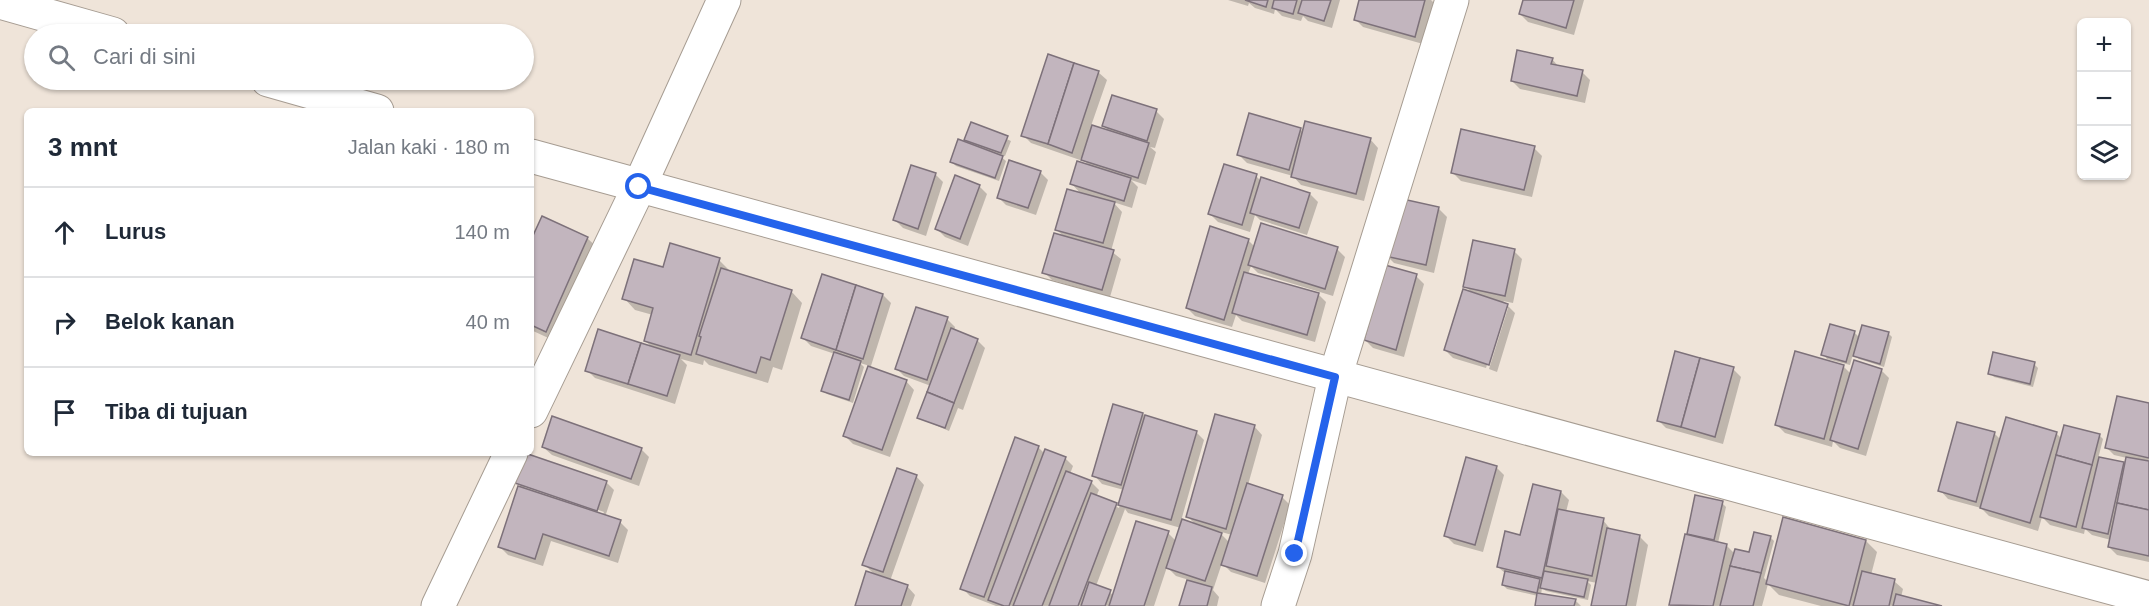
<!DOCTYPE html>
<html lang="id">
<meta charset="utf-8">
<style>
:root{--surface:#fff;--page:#f6f6f7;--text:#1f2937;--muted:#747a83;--line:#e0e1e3}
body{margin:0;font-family:Arial,sans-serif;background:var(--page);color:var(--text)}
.controls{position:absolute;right:18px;top:18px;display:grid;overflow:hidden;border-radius:9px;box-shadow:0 2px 4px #0004}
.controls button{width:54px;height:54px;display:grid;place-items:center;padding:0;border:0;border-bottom:2px solid var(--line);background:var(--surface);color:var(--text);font:30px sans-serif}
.stop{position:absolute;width:18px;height:18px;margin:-14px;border:4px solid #2563eb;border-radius:50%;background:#fff}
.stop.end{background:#2563eb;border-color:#fff;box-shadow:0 2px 6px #0008}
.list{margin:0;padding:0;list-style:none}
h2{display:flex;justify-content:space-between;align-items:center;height:78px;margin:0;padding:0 24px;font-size:26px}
h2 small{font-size:20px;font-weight:400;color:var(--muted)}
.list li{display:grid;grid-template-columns:39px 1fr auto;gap:18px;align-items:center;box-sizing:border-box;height:90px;padding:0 24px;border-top:2px solid var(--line)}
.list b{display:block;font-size:22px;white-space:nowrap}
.list em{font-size:20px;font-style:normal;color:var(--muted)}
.icon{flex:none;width:33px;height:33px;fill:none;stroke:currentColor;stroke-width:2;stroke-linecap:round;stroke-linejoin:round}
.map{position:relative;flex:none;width:2149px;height:606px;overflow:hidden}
.search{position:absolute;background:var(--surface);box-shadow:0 2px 4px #0004;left:24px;top:24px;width:510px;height:66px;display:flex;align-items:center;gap:15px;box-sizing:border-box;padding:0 21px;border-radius:33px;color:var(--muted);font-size:22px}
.panel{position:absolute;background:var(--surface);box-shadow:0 2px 4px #0004;left:24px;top:108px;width:510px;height:348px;border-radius:9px}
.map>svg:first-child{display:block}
</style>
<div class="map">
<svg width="2149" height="606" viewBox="0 0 2149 606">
<rect width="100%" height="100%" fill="#efe4d9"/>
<g fill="#0003" fill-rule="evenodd">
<path d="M1228 0H1340L1332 28 1308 21 1303 16 1301 21 1282 16 1275 9 1274 14 1255 8 1249 3 1248 6Z"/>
<path d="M1361 0H1431L1434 3 1423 44 1363 27 1355 19Z"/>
<path d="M1525 0H1584L1574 35 1528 22 1520 14Z"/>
<path d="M1552 59 1559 67 1582 72 1590 80 1585 103 1520 89 1512 81Z"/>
<path d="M1098 72 1107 80 1091 126 1110 132 1104 126 1156 111 1164 119 1155 148 1150 147 1156 152 1146 185 1131 180 1138 187 1132 208 1113 202 1122 212 1111 251 1121 259 1110 297 1052 280 1044 272 1064 237 1056 229 1082 195 1071 183 1090 166 1081 158 1080 160 1031 143 1023 135Z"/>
<path d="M972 124 1011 141 1005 156 999 155 1006 161 999 181 956 166 952 162 965 143Z"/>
<path d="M1300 129 1304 133 1370 139 1378 148 1364 201 1301 185 1293 176 1247 163 1239 155Z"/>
<path d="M1534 148 1542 156 1532 197 1461 181 1453 173Z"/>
<path d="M1040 172 1048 180 1036 215 1006 205 998 197Z"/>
<path d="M935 174 943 182 926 236 903 228 895 220Z"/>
<path d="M1256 176 1261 181 1310 194 1318 202 1307 235 1260 220 1255 215 1250 232 1218 222 1210 214Z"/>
<path d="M979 186 987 194 968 246 945 237 937 229Z"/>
<path d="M1439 209 1447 217 1434 273 1394 263 1386 255Z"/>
<path d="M587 238 599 249 557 342 531 330V243Z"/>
<path d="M1248 240 1255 247 1337 249 1345 257 1333 296 1258 273 1251 266 1248 274 1318 294 1326 302 1315 342 1242 321 1236 315 1232 327 1195 316 1187 308Z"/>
<path d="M1514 251 1522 259 1513 303 1503 301 1515 313 1497 372 1489 369 1508 308H1505L1486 368 1453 358 1445 350 1473 294 1465 286Z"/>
<path d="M719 260 730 271 791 291 802 303 782 370 773 367 768 383 709 365 704 360 703 365 681 359 687 365 675 404 595 378 587 370 653 348 645 341 653 315 635 310 624 298 664 269Z"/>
<path d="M1416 276 1424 284 1404 357 1373 348 1365 340Z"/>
<path d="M883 295 891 303 870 369 906 381 914 390 890 457 853 444 845 436 870 366 860 363 864 367 853 403 827 394 823 390 835 354 811 346 803 338Z"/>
<path d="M947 319 955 327 954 331 977 340 985 348 963 410 958 408 949 431 919 418 931 386 904 376 896 368Z"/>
<path d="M1854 332 1860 338 1888 333 1892 337 1884 367 1859 359 1853 354 1850 365 1827 359 1823 354Z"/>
<path d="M2034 364 2038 368 2033 387 1994 377 1990 373Z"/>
<path d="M1843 366 1851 374 1881 370 1889 378 1866 456 1840 448 1833 441 1832 447 1785 433 1777 425Z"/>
<path d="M1733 369 1741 377 1723 444 1666 428 1658 420Z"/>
<path d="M2149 405V562L2117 555 2109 547 2111 540 2092 535 2085 529 2084 534 2050 525 2042 517 2038 531 1989 516 1981 508 1948 499 1940 490 1994 433 2001 440 2056 433 2062 439 2099 435 2103 439 2098 459 2126 467 2127 458 2114 455 2106 447Z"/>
<path d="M1142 414 1196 432 1204 440 1181 521 1197 526 1188 517 1254 426 1262 435 1248 485 1282 497 1290 505 1265 583 1231 572 1222 563 1213 590 1219 597 1217 606H1181L1189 580 1176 576 1167 567 1154 606H996L970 596 962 588 1038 447 1045 454 1065 458 1073 466 1070 474 1091 482 1099 490 1096 497 1119 508 1124 490 1102 484 1094 475ZM1125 509 1128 513 1181 528 1176 541 1168 533 1114 595 1096 586ZM1218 531 1232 535 1230 543Z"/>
<path d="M543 447 641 449 649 457 639 486 552 455Z"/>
<path d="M1496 467 1504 475 1483 552 1454 544 1446 536Z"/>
<path d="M916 476 924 485 890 581 907 586 915 595 911 606H857L876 576 864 564Z"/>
<path d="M517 482H606L614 490 605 517 620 522 628 530 618 563 551 541 543 566 508 555 500 547 524 490ZM524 484 604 512 603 514 524 487Z"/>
<path d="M1561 492 1569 500 1566 512 1603 520 1611 530 1640 537 1648 545 1636 606H1593L1597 583 1587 581 1591 585 1588 600 1546 591 1542 588 1541 595 1575 600 1581 606H1537L1538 596 1507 589 1503 585 1506 574 1498 567Z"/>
<path d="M1722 503 1726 507 1718 543 1726 545 1735 554H1750L1770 537 1774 541 1764 578 1768 582 1866 541 1877 552 1871 575 1894 581 1903 589 1901 597 1936 606H1821L1779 595 1768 584 1762 606H1670L1686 536 1693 538 1688 533Z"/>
</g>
<g fill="#c2b5be" stroke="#7d717a" stroke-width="1.5">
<path d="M1245 0H1268L1266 7Z"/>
<path d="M1274 0H1297L1293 14 1272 8Z"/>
<path d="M1302 0H1331L1324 21 1298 13Z"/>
<path d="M1359 0H1425L1415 37 1354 20Z"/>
<path d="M1523 0H1574L1566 28 1519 14Z"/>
<path d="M1517 50 1553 58 1551 64 1583 70 1577 96 1511 81Z"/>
<path d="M1048 54 1074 63 1048 144 1021 136Z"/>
<path d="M1074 63 1099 71 1072 153 1048 144Z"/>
<path d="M1112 95 1157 109 1147 141 1102 126Z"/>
<path d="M1249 113 1301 128 1289 170 1237 155Z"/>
<path d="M1305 121 1371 138 1356 194 1291 177Z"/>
<path d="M971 122 1008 136 1001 153 964 140Z"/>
<path d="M1092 125 1149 143 1138 178 1081 160Z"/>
<path d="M1461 129 1535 146 1524 190 1451 173Z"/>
<path d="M958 139 1003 156 995 178 950 162Z"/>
<path d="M1009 160 1041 171 1028 208 997 198Z"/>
<path d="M1077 161 1131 178 1124 201 1070 184Z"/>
<path d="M1224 164 1257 174 1242 225 1208 214Z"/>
<path d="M911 165 936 173 918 229 893 220Z"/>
<path d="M955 175 980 185 960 239 935 229Z"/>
<path d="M1261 177 1310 193 1299 228 1250 213Z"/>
<path d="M1067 189 1115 202 1103 243 1055 230Z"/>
<path d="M1398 198 1439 207 1426 265 1385 256Z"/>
<path d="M542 216 588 237 546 332 531 325V240Z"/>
<path d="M1261 223 1338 247 1325 289 1248 265Z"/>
<path d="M1210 226 1249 239 1224 320 1186 308Z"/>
<path d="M1054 233 1114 250 1102 290 1042 273Z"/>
<path d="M1473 240 1515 249 1505 296 1463 287Z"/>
<path d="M670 243 720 258 691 355 644 341 653 308 622 299 634 259 663 267Z"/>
<path d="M1385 265 1417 274 1396 350 1364 340Z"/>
<path d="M721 268 792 290 770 360 761 357 756 373 696 354 701 337 699 336Z"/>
<path d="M1244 272 1319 293 1307 335 1232 313Z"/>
<path d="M822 274 856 285 836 350 801 338Z"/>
<path d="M856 285 883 294 863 359 836 350Z"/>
<path d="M1463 289 1508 304 1489 365 1444 350Z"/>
<path d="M916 307 948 317 927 380 895 369Z"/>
<path d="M1830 324 1855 331 1846 362 1821 355Z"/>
<path d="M1862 325 1889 332 1880 364 1853 356Z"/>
<path d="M951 328 978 339 954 403 927 392Z"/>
<path d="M598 329 641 343 628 384 585 371Z"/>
<path d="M641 343 680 355 667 396 628 384Z"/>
<path d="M1675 351 1700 358 1681 427 1657 421Z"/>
<path d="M1795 351 1844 365 1824 439 1775 425Z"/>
<path d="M834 352 861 361 849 400 821 391Z"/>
<path d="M1993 352 2035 362 2030 384 1988 374Z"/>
<path d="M1700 358 1734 367 1715 437 1681 427Z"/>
<path d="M1854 360 1882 369 1858 449 1830 440Z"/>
<path d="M868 366 907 380 882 450 843 436Z"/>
<path d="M927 392 954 403 945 428 917 418Z"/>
<path d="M2117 396 2149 403V458L2105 448Z"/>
<path d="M1113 404 1143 413 1121 485 1092 476Z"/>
<path d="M1215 414 1255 425 1226 529 1186 517Z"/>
<path d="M1145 415 1197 431 1171 520 1118 505Z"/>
<path d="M552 416 642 448 631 479 542 447Z"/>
<path d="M2006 417 2057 432 2030 523 1980 508Z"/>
<path d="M1957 422 1995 432 1976 502 1938 491Z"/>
<path d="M2064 425 2100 434 2092 465 2056 455Z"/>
<path d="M1015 437 1039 446 984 597 960 589Z"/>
<path d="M1045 449 1066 457 1009 606H1004L988 600Z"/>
<path d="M525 453 607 481 597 511 515 483Z"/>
<path d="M2056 455 2092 465 2076 527 2040 517Z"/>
<path d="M1466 457 1497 466 1475 545 1444 536Z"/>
<path d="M2099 457 2124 462 2108 534 2082 528Z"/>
<path d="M2126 457 2149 461V510L2117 503Z"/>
<path d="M897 468 917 475 883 572 862 565Z"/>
<path d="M1066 471 1092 481 1042 606H1013Z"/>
<path d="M1247 483 1283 495 1257 576 1221 565Z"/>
<path d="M1533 484 1561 491 1542 578 1497 567 1505 531 1520 535Z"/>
<path d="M518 486 621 520 609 556 543 534 535 559 498 547Z"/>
<path d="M1091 493 1117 503 1078 606H1049Z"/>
<path d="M1695 495 1723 501 1714 540 1687 534Z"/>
<path d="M2117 503 2149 510V556L2108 547Z"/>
<path d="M1558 509 1604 518 1592 576 1546 566Z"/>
<path d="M1783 517 1866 540 1849 606 1766 584Z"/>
<path d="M1182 519 1222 533 1205 581 1166 568Z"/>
<path d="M1136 521 1169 531 1144 606H1109Z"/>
<path d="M1607 528 1640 535 1626 606H1591Z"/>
<path d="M1754 532 1771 536 1761 573 1730 566 1735 549 1749 552Z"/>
<path d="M1685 534 1727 544 1713 606 1669 605Z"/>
<path d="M1730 566 1761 573 1753 606H1720Z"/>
<path d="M866 571 908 585 901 606H855Z"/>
<path d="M1505 571 1540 579 1537 593 1502 585Z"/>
<path d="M1544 571 1588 579 1584 597 1540 588Z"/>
<path d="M1862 571 1895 579 1889 606H1853Z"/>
<path d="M1187 580 1212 587 1207 606H1179Z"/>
<path d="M1089 582 1111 590 1105 606H1081Z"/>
<path d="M1537 593 1576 599 1574 606H1535Z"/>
<path d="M1896 594 1942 606H1893Z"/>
</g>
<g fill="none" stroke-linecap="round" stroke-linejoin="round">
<defs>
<g id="minor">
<path d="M0 2 113 34"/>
<path d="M268 80 377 111"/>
<path d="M531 156 2149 598"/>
<path d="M531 411 639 187 724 0"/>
<path d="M438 606 511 453"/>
<path d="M1278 606 1295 554 1335 377 1452 0"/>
</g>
</defs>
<use href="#minor" stroke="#a69c92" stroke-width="35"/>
<use href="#minor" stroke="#fff" stroke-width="33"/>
</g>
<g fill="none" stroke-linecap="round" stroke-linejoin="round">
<path stroke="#2563eb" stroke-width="8" d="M639 187 1335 377 1295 554"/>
</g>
</svg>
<div class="controls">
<button>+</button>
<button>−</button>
<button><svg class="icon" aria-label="layers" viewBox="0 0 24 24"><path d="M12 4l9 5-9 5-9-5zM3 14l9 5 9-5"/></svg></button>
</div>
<div class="stop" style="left:639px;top:187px"></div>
<div class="stop end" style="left:1295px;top:554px"></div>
<div class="search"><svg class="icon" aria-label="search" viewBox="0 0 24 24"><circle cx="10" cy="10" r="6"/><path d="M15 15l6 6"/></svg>Cari di sini</div>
<section class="panel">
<h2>3 mnt<small>Jalan kaki · 180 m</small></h2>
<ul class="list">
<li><svg class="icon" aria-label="ahead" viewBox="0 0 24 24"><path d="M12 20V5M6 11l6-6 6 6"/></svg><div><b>Lurus</b></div><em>140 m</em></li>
<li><svg class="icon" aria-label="right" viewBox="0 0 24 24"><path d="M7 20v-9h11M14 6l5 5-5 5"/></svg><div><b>Belok kanan</b></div><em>40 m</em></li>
<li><svg class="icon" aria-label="arrive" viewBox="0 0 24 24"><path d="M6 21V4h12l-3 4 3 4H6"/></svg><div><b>Tiba di tujuan</b></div></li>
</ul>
</section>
</div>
